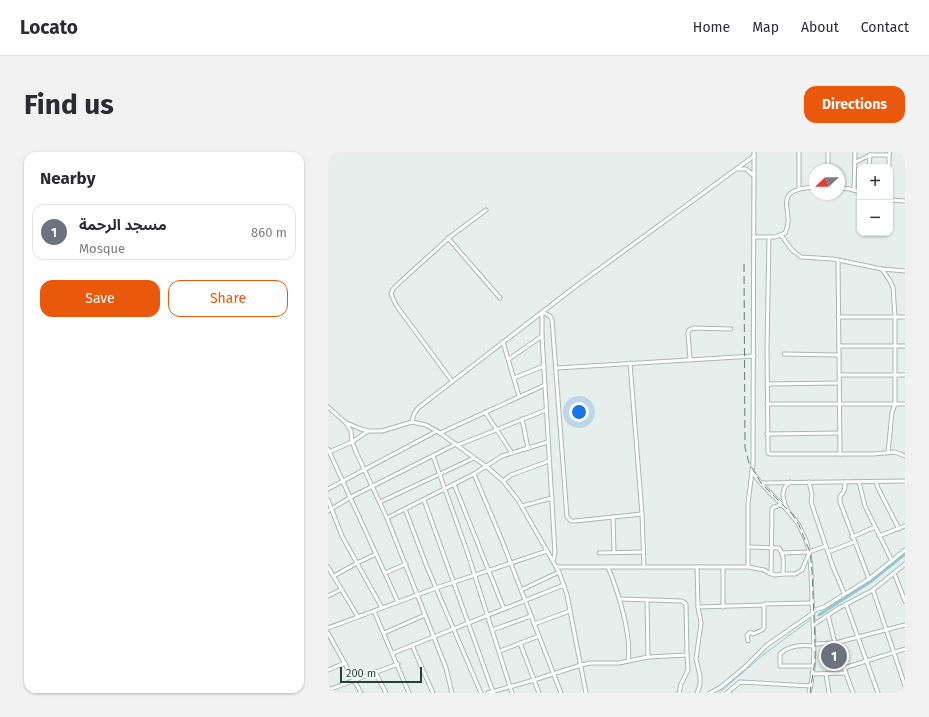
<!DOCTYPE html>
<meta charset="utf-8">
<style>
:root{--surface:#fff;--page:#f2f2f3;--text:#2b2b33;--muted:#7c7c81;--line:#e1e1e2;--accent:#ea580c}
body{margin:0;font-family:"Fira Sans","Noto Sans Arabic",sans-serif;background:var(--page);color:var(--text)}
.controls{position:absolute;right:12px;top:12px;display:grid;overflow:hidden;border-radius:8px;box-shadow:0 1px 3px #0004}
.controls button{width:36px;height:36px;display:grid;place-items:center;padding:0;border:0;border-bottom:1px solid var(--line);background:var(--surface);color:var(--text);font:20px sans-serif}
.compass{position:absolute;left:481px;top:12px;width:36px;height:36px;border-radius:50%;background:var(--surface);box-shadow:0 1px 3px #0004;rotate:248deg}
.scale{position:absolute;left:12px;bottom:10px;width:82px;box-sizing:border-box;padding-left:4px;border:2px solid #24423a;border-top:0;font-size:11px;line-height:14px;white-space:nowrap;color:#24423a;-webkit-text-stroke:3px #f7fbf9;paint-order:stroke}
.you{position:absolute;left:251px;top:260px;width:14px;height:14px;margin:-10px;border:3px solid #fff;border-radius:50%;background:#1a73e8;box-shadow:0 0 0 6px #1a73e833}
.badge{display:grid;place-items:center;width:26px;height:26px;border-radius:50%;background:var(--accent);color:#fff;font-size:13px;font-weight:700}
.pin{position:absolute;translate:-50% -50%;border:2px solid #fff;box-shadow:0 1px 4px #0006}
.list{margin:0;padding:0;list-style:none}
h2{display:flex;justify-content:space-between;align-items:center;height:52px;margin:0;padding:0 16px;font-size:17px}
h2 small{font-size:13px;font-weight:400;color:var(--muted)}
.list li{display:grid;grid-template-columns:26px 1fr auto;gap:12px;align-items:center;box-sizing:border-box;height:56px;margin:0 8px 8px;padding:0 8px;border:1px solid var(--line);border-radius:12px}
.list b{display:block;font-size:15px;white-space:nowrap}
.list p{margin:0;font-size:13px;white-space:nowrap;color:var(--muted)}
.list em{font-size:13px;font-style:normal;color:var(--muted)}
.actions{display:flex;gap:8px;padding:12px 16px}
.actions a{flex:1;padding:9px 0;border:1px solid var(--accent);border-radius:12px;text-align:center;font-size:14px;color:var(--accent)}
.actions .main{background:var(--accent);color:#fff}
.map{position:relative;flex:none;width:577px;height:541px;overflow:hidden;border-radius:12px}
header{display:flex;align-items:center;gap:24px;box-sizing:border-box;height:56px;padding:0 20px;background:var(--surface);border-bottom:1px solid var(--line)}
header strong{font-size:19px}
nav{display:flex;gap:22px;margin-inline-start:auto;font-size:14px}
.intro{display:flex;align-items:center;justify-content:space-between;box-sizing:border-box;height:96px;padding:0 24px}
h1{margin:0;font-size:28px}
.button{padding:10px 18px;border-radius:12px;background:var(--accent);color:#fff;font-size:14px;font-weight:700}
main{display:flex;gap:24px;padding:0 24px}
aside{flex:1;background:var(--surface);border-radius:12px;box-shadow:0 1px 3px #0004}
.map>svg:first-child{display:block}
</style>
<header>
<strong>Locato</strong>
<nav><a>Home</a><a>Map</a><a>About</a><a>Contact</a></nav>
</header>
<div class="intro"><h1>Find us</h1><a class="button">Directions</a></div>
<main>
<aside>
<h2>Nearby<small></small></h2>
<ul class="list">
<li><span class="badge" style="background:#6b7280">1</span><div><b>مسجد الرحمة</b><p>Mosque</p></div><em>860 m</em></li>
</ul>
<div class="actions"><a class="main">Save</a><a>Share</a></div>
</aside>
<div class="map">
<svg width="577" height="541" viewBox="0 0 577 541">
<rect width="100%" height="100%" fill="#e6efeb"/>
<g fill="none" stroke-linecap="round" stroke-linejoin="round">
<path stroke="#8ec9d4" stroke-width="1" d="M391 541 435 503 482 468"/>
<path stroke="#8ec9d4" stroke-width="3" d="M491 463 542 430 577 402"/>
<defs>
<g id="minor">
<path d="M471 0V37"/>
<path d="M500 0V18"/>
<path d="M526 11 542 3H561"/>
<path d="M541 15 542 3"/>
<path d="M561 15V3L562 0"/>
<path d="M410 17H418L426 24"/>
<path d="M511 36 522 37 532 40"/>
<path d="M526 38 527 0"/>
<path d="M562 48 577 49"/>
<path d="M453 83 464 98 473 105 505 107 554 117 577 119"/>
<path d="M426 85H447L457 81C469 59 439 38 487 35"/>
<path d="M441 85 439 198 440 301 442 302H545L567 300 577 304"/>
<path d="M120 86 172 146"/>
<path d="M510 108 512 302"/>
<path d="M554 117 562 129 565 135 567 165V252L564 260 560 301"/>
<path d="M510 165H577"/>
<path d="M175 190 191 244"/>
<path d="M511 194H577"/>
<path d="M456 202 511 203"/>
<path d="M181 207 214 184"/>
<path d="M362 207 360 181 361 178 365 176 403 177"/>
<path d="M302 211 314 362 316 415"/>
<path d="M229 216 426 204"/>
<path d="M511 223H577"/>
<path d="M186 226 216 214"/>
<path d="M124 229 68 153 63 142 65 137 71 131 123 84 158 58"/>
<path d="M439 232 511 231"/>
<path d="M439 252H577"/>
<path d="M0 255 17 270 30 276 40 279H54L84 270 98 273 112 281 159 315 175 329 190 348 231 420 239 443 258 541"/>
<path d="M157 260 184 301"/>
<path d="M194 267 200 296"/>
<path d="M84 270 86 262 90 256 248 134 426 4"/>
<path d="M18 271 23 279 24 290 29 302 59 366 118 516 124 541"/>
<path d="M112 281 217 233"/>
<path d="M439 282 512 281"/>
<path d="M130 293 218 258"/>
<path d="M0 297 70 450"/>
<path d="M1 300 24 290 40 279"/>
<path d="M105 304 139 399 184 541"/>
<path d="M424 319C436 339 457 352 470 372 474 379 478 387 480 395 484 411 483 429 484 446 485 478 489 510 481 541"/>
<path d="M146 322 173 386 233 541"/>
<path d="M175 329 183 323 221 309"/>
<path d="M481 330 484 342 483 350 505 415 516 441"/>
<path d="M517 330C517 336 517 340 512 344V350L541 427"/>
<path d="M531 330 537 354 564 409"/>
<path d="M548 330 550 336 571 377"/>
<path d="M433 331 577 329"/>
<path d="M126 332 176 457"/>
<path d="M0 337 109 279"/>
<path d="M0 348 14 384 54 456"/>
<path d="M96 348 165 540"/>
<path d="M52 350 146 306"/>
<path d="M194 354 224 346"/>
<path d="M77 357 99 415 153 541"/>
<path d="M0 359 23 345 128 292"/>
<path d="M460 359C455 348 451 338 462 330"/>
<path d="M285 365 286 400"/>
<path d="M59 366 146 322 174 304 220 290"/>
<path d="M551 384 577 374"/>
<path d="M524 385 547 375"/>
<path d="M420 395 451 396C457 403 455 413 455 422"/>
<path d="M500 400 526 390"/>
<path d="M271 401 315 400"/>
<path d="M454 401 481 400 498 394"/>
<path d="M225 409 227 401 214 184V160L222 164 224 168 239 365 243 369H247L314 362"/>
<path d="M0 415 30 465"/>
<path d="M229 415H420V351L425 312V290L426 0"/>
<path d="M280 415C290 439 304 484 300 509"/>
<path d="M369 415 370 455 373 471 368 507 372 524V533L369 541"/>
<path d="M420 415 436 418 441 421 447 423 455 422H467L474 418 481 401"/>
<path d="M57 421 78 412"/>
<path d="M566 421 577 449"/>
<path d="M443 422 444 357 446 355 453 353"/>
<path d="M6 424 29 411 48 402"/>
<path d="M193 438 231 420"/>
<path d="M545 438 577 534"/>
<path d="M0 444 14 437"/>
<path d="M292 447 354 449 358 452 359 503 360 518 353 532 351 541"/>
<path d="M319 448 320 505"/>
<path d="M518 452 550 541"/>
<path d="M370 455 436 453V452L484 451"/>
<path d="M395 455V415"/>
<path d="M46 459 81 541"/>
<path d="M485 459 496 455 541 427 577 398"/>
<path d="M500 463 507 491 525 541"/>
<path d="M206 472 242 459"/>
<path d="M485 473 511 456 545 438 577 412"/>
<path d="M0 476 108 436 219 399"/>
<path d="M164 478 203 464"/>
<path d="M0 481 33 541"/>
<path d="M56 481 97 463"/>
<path d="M420 489 419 483 423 480 425 482 434 478 436 476V453"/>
<path d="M192 491 211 541"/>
<path d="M486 492 507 491 577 473"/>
<path d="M84 493 105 541"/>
<path d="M172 499 211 484"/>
<path d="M65 501 236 433"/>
<path d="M485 514H452V502C461 493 474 493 486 494"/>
<path d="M516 516 577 497"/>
<path d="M0 518 17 511"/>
<path d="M47 520 58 541"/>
<path d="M484 522 518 521"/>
<path d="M498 522 501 541"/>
<path d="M0 538 70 512"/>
<path d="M160 541 206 528 253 513 263 511H291L320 505 359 503"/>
<path d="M382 541 393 535 418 514 439 493 485 461"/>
<path d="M399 541 412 530 483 534"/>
</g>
</defs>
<use href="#minor" stroke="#a8b8b2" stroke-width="5"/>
<use href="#minor" stroke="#fff" stroke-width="3"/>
<path stroke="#5f7d75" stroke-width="1" stroke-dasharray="8 4" stroke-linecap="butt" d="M416 112 417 296 421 311 433 331 464 362 471 373 482 400 484 419 487 491V508L482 541"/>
</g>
</svg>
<div class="controls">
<button>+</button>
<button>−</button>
</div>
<svg class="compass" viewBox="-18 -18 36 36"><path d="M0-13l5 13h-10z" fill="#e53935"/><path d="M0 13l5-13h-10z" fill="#7c7c81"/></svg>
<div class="scale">200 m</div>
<div class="you"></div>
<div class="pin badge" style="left:506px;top:504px;background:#6b7280">1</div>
</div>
</main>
